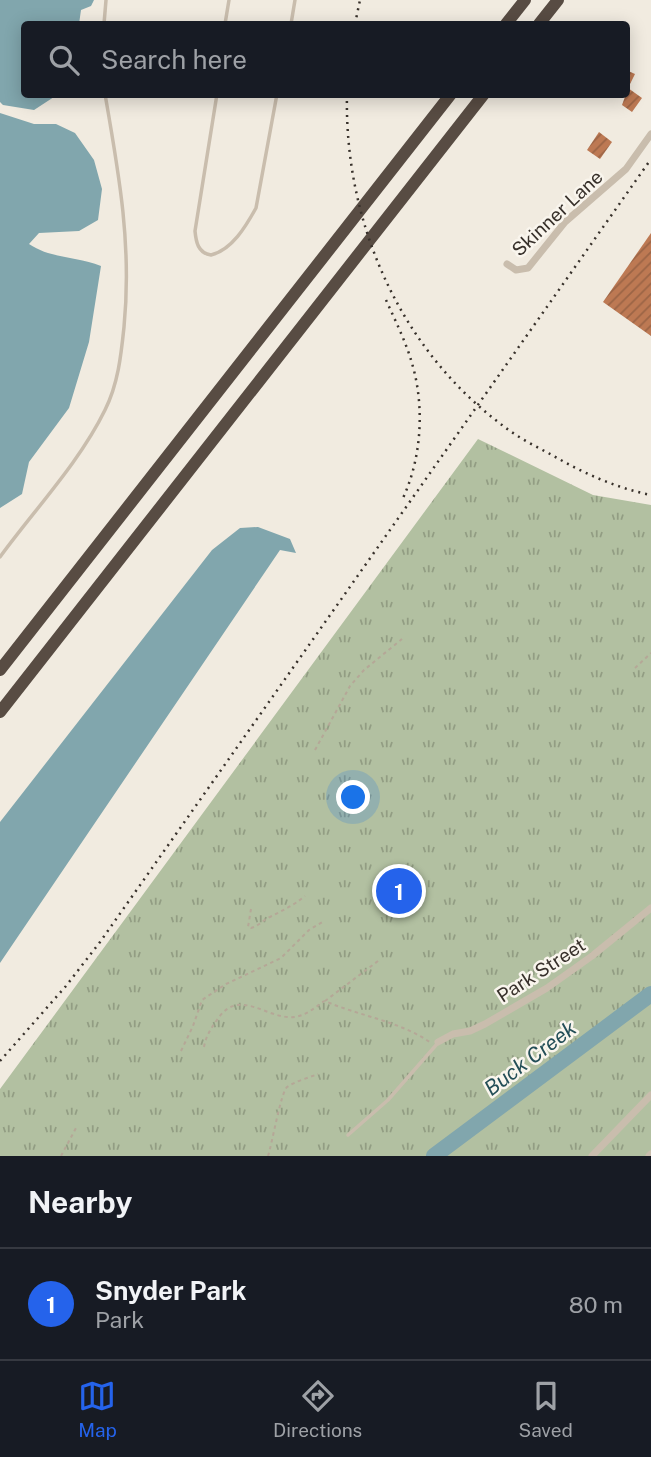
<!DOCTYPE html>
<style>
:root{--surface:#171b24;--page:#242831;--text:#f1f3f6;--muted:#9ea1a6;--line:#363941;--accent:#2563eb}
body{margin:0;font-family:"Public Sans",sans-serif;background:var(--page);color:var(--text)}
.you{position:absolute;left:354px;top:798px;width:24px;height:24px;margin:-18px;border:5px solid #fff;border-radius:50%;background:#1a73e8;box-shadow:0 0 0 10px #1a73e833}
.badge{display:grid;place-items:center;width:46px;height:46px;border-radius:50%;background:var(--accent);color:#fff;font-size:23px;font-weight:700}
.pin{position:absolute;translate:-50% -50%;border:4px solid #fff;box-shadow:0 2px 7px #0006}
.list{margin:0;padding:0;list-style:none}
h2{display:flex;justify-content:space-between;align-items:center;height:91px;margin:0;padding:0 28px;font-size:30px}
h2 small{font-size:23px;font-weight:400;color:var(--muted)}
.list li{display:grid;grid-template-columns:46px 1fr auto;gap:21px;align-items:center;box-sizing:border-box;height:112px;padding:0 28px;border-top:2px solid var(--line)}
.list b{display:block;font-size:26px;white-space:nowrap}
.list p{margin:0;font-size:23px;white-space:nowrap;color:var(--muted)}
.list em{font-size:23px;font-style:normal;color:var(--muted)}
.icon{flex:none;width:38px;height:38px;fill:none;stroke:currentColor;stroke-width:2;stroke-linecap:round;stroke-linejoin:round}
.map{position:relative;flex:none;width:651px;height:1156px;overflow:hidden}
.search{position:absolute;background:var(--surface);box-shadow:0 4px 18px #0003;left:21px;right:21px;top:21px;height:77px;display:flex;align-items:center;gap:18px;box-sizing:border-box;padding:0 24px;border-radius:7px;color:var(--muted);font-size:26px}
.sheet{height:203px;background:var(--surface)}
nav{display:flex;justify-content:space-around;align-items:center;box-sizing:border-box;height:98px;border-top:2px solid var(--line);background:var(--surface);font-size:19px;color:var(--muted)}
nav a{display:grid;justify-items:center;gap:4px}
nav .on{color:var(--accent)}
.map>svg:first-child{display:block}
</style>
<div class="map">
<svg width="651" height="1156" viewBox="0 0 651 1156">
<defs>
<pattern id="grass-tufts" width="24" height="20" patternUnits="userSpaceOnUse" patternTransform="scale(1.75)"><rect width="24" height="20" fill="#b2c0a1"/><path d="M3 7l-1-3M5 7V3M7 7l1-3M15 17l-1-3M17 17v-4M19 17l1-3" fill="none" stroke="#929d83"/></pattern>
<pattern id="building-hatch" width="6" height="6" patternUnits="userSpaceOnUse" patternTransform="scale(1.75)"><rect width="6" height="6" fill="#bd7953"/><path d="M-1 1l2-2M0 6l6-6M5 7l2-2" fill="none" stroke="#9b6445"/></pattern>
</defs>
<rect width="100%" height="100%" fill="#f1ebe0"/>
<path fill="url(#grass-tufts)" d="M478 439 593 495 651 505V1156H0V1089Z"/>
<g fill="#81a6ad">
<path d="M0 0H94L91 6 81 10 79 24H24V94L57 95 34 110 3 105 0 102Z"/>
<path d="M0 113 34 124H56L75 133 94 160 102 189 98 220 79 231 39 233 29 244C51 259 77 256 101 266L89 342 69 408 29 462 22 494 0 508Z"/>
<path d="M258 527 290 539 296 553 280 550 0 963V822L212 550 240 528Z"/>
</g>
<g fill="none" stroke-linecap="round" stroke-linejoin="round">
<path stroke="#81a6ad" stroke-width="16" d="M434 1156 651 994"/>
</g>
<g fill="url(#building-hatch)">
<path d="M626 70 635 74 628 88 642 98 632 112 622 105 626 94Z"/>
<path d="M599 132 612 142 600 159 587 150Z"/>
<path d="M651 233V336L603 302Z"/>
</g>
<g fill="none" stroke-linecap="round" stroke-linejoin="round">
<g stroke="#b5a797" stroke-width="2" stroke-dasharray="3.5 3.5" stroke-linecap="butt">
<path d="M635 668 651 653"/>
<path d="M315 750 350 686 364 670 402 639"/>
<path d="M251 909 248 927 251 928C259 926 263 920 270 917 283 910 293 906 305 896"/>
<path d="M378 961 325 1001C359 1016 400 1021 431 1043"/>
<path d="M204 1047C206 1035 212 1027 219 1017 241 988 267 1020 295 1017 306 1015 315 1008 324 1001"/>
<path d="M181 1051 193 1026 202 1000 226 984 281 958 309 930 324 921"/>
<path d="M61 1156 76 1128"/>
<path d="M268 1156C272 1144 281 1092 287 1087 296 1081 308 1078 318 1074"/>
</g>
<g stroke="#c9bdad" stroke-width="3.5">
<path d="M104 24 106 0"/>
<path d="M225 24 229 0"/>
<path d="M291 24 295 0"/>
<path d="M217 94 195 231C196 242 198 253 211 255 232 250 246 226 256 208L277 94"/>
<path d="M0 557C35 509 79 463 105 410 118 384 121 356 124 327 132 246 119 174 105 94"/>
<path d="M348 1135 388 1100 437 1044"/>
</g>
<g stroke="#c9bdad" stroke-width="7">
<path d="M507 264 516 270 528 268 565 222 626 169 651 134"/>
<path d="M438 1042 453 1034 470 1031 485 1024 547 988 592 956 651 908"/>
<path d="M592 1156 651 1095"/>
<path d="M649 1156 651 1154"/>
</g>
<g stroke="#584c43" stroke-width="12">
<path d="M506 24 525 0"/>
<path d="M539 24 558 0"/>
<path d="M0 670 451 94"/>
<path d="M0 712 484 94"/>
</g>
<g stroke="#38312b" stroke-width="2.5" stroke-dasharray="2 5" stroke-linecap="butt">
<path d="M355 24 360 0"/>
<path d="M347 94C344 221 399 348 502 425 517 437 535 446 552 455 583 473 616 488 651 495"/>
<path d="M386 300C395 320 405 340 411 360 425 404 422 457 403 498"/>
<path d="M0 1061 66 986 100 942 651 159"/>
</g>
</g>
<g text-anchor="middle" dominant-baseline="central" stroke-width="5" stroke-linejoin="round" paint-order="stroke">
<g font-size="19" fill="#38312b" stroke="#f9f5ed">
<text transform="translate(557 213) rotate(-43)">Skinner Lane</text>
<text transform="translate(541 970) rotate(-33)">Park Street</text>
</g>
<g font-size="21" font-style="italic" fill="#234e57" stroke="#f9f5ed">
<text transform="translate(530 1058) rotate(-37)">Buck Creek</text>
</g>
</g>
</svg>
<div class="you"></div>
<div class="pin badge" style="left:399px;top:891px">1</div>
<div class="search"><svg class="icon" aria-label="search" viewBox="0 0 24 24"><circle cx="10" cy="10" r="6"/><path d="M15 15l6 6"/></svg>Search here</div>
</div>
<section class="sheet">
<h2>Nearby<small></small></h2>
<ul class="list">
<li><span class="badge">1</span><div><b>Snyder Park</b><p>Park</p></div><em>80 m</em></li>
</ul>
</section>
<nav>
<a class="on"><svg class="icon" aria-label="map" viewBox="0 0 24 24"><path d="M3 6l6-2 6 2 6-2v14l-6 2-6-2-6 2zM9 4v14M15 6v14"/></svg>Map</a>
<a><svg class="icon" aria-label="directions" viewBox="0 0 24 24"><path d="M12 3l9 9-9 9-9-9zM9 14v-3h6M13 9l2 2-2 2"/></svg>Directions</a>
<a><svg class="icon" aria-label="saved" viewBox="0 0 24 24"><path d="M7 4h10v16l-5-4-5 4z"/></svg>Saved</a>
</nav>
